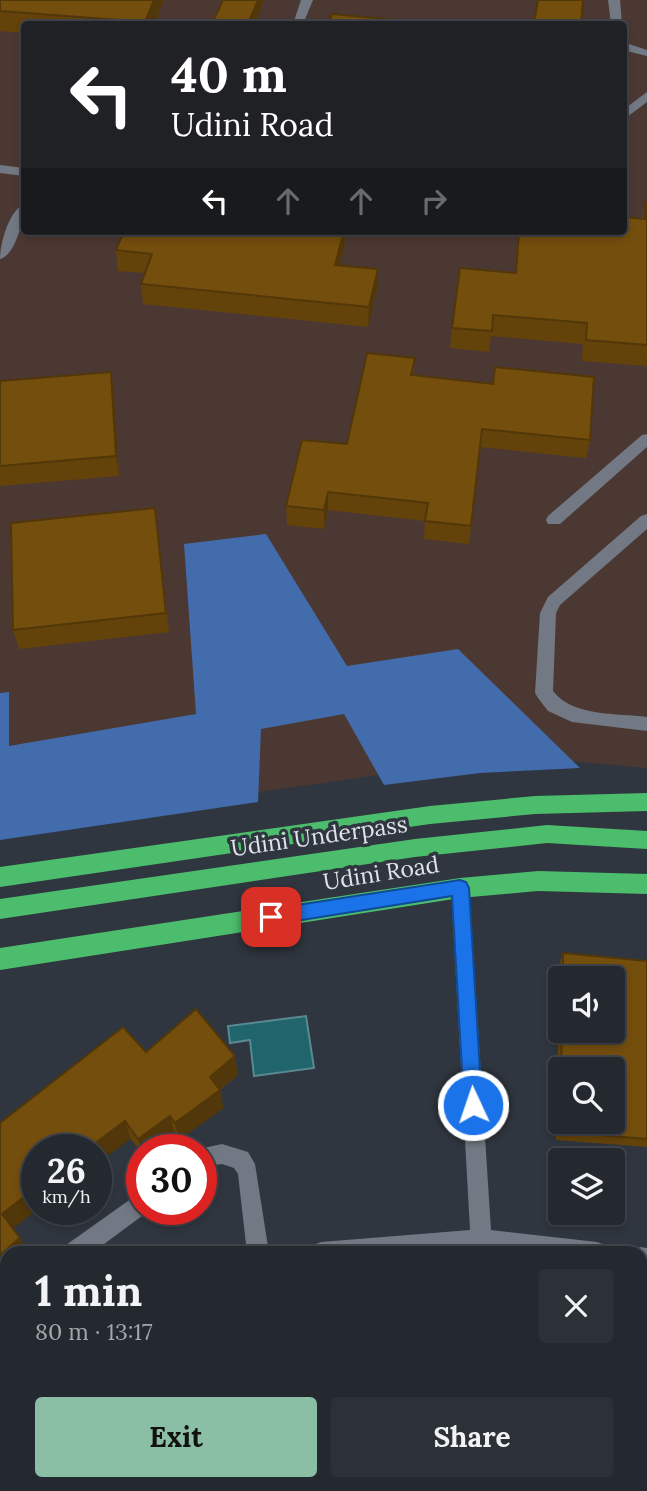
<!DOCTYPE html>
<html lang="en">
<head>
<meta charset="utf-8">
<style>
  :root { --surface:#24282f; --page:#2c3037; --text:#f1f3f6; --muted:#a3a6aa; --line:#41444b; --accent:#8abfa5 }
  body { margin:0; font-family:Lora,serif; background:var(--page); color:var(--text); height:100vh; display:flex; flex-direction:column; font-size:26px; white-space:nowrap }
  * { box-sizing:border-box; margin:0 }
  p { font-size:23px; color:var(--muted) }
  .icon { flex:none; width:38px; height:38px; fill:none; stroke:currentColor; stroke-width:2; stroke-linecap:round; stroke-linejoin:round }
  .map { position:relative; flex:1; overflow:hidden }
  .panel { position:absolute; left:0px; top:1246px; width:648px; height:245px; display:flex; flex-direction:column; background:var(--surface); border-radius:21px 21px 0 0; box-shadow:0 4px 10px #0003,0 0 0 2px var(--line) }
  .panel>* { flex:none }
  .top-card { position:absolute; left:21px; top:21px; width:606px; height:214px; border-radius:7px; box-shadow:0 4px 10px #0003,0 0 0 2px var(--line); background:#202124; color:#fff; overflow:hidden }
  .tools { position:absolute; left:548px; top:966px; display:grid; gap:14px }
  .tools a { display:grid; place-items:center; width:77px; height:77px; border-radius:7px; background:var(--surface); box-shadow:0 4px 10px #0003,0 0 0 2px var(--line); font-size:35px }
  .speed { position:absolute; left:21px; top:1134px; display:flex; gap:14px; font-size:35px; font-weight:700; text-align:center }
  .speed>* { display:grid; place-content:center; width:91px; height:91px; border-radius:50%; background:var(--surface); box-shadow:0 4px 10px #0003,0 0 0 2px var(--line); line-height:1 }
  .speed small { font-size:18px; font-weight:400 }
  .speed .limit { border:10px solid #d22; background:#fff; color:#111 }
  .pin { position:absolute; display:grid; place-items:center; width:60px; height:60px; color:#fff; margin:-30px; border-radius:14px; box-shadow:0 4px 10px #0006 }
  .me { position:absolute; width:77px; margin:-38px; rotate:357deg; stroke-linejoin:round; filter:drop-shadow(0 0 5px #0008) }
  .turn { display:flex; align-items:center; gap:24px; height:147px; padding:0 35px; font-size:32px }
  .turn .icon { width:91px; height:91px; stroke-width:2.5 }
  .turn b { display:block; font-size:49px; line-height:60px }
  .lanes { display:flex; align-items:center; height:66px; padding:0 35px; background:#0003; justify-content:center; gap:35px; direction:ltr }
  .lanes .off { opacity:.35 }
  .round { display:grid; place-items:center; flex:none; width:74px; height:74px; border-radius:7px; background:var(--page) }
  .head { display:flex; align-items:center; justify-content:space-between; height:119px; padding:0 35px }
  h1 { font-size:42px; font-weight:800; line-height:52px }
  .cta { display:flex; gap:14px; margin-top:auto; padding:14px 35px }
  .cta a { flex:1; height:80px; border-radius:7px; background:var(--accent); color:#111; font-size:28px; font-weight:800; line-height:80px; text-align:center }
  .cta a+a { background:var(--page); color:var(--text) }
  .map>svg:first-child { display:block }
  .education { fill:#4c3832; fill-rule:evenodd }
  .forest { fill:#436cad }
  .water { fill:#20646c; stroke:#598a92; stroke-width:2 }
  .lines { fill:none; stroke-linecap:round; stroke-linejoin:round }
  .minor { fill:#727984; fill-rule:evenodd }
  .highway { fill:#4bbd6c; fill-rule:evenodd }
  .wall { fill:#64430b; fill-rule:evenodd }
  .shaded-wall { fill:#513709 }
  .building { fill:#744e0d; stroke:#513709; stroke-width:2 }
  .route { fill:#1a73e8; stroke:#114b97; stroke-width:2 }
  .labels { text-anchor:middle; stroke-width:7; stroke-linejoin:round; paint-order:stroke }
  .street-label { font-size:23px; fill:#dfe3e9; stroke:#30363f }
</style>
</head>
<body>
<div class="map">
<svg width="647" height="1491" viewBox="0 0 647 1491">
  <rect width="100%" height="100%" fill="#30363f"/>
  <path class="education" d="M0,0H647V768L513,756L0,829ZM24,24H623V231H24Z"/>
  <polygon class="forest" points="266,534 347,666 458,649 580,768 480,773 384,785 344,714 261,729 258,802 0,840 0,693 9,692 9,746 196,714 184,544"/>
  <polygon class="water" points="306,1016 314,1068 254,1076 250,1040 230,1043 228,1026"/>
  <g class="lines">
    <g class="minor">
      <polygon points="301,0 313,0 303,24 293,24"/>
      <polygon points="608,0 620,0 622,24 611,24"/>
      <polygon points="623,42 647,50 647,56 623,50"/>
      <polygon points="647,92 647,102 623,120 623,110"/>
      <polygon points="0,165 24,168 24,176 0,173"/>
      <path d="M24,204C25,217 15,256 0,259C0,243 9,211 24,204Z"/>
      <polygon points="647,434 647,447 560,524 548,524 546,520 548,516 642,435"/>
      <path d="M647,514V529L560,605L556,613L553,691C573,717 617,713 647,717V731L572,722L548,711L538,698L535,693L540,613L548,597L641,516Z"/>
      <polygon points="460,880 467,882 469,888 491,1230 597,1242 605,1245 608,1253 481,1251 310,1253 313,1245 321,1242 470,1230 451,888 453,882"/>
      <polygon points="222,1144 248,1152 255,1164 269,1253 247,1253 238,1174 234,1168 222,1164 201,1167 201,1150 194,1150"/>
      <polygon points="142,1191 142,1209 150,1210 92,1253 63,1253 66,1245"/>
      <polygon points="640,1247 647,1248 647,1270 640,1269 640,1253 631,1253"/>
      <polygon points="7,1292 7,1316 0,1319 0,1295"/>
      <polygon points="7,1391 7,1416 0,1419 0,1394"/>
      <polygon points="62,1484 93,1484 90,1491 59,1491"/>
      <polygon points="319,1484 343,1484 342,1491 318,1491"/>
    </g>
    <g class="highway">
      <polygon points="647,793 647,811 535,814 430,824 0,887 0,867 430,806 535,796"/>
      <polygon points="547,825 647,831 647,849 547,843 415,857 0,919 0,899 415,839"/>
      <polygon points="538,871 647,874 647,894 538,891 460,898 0,970 0,948 460,878"/>
    </g>
  </g>
  <g class="wall">
    <polygon points="0,0 164,0 154,24 24,24 24,33 0,31"/>
    <polygon points="645,203 647,204 647,366 582,361 583,344 491,336 489,352 450,348 452,328 515,273 518,231 623,231 642,218"/>
    <polygon points="124,231 348,231 340,265 378,269 377,289 368,327 143,304 141,284 145,273 118,271 116,250"/>
    <polygon points="415,358 413,376 590,440 586,458 480,447 469,544 424,539 425,521 328,510 324,529 287,525 286,506 347,444"/>
    <polygon points="111,372 114,393 119,476 0,486 0,381"/>
    <polygon points="155,508 169,632 19,649 13,630"/>
    <path d="M563,953L647,961V1147L556,1140L560,963ZM560,978H612V1031H560ZM560,1069H612L560,1122Z"/>
    <polygon points="146,1052 238,1075 220,1090 223,1108 179,1140 175,1134 153,1150 142,1150 142,1154 131,1139 37,1150 13,1229 7,1272 0,1278 0,1123"/>
    <polygon points="549,1484 640,1484 647,1491 550,1491"/>
  </g>
  <g class="shaded-wall">
    <polygon points="154,0 164,0 154,24 145,24 145,22"/>
    <polygon points="258,0 264,0 255,24 248,24"/>
    <polygon points="344,231 348,231 335,285 335,265"/>
    <polygon points="378,269 377,289 368,327 369,307"/>
    <polygon points="111,372 114,393 119,476 116,456"/>
    <polygon points="328,492 328,510 324,529 324,510"/>
    <polygon points="235,1056 238,1075 214,1094 220,1090 223,1108 179,1140 175,1123 210,1077"/>
    <polygon points="170,1116 175,1134 153,1150 142,1150 138,1139"/>
    <polygon points="125,1121 131,1139 96,1164 96,1150 86,1150"/>
    <polygon points="97,1173 103,1189 96,1195"/>
    <polygon points="37,1187 37,1209 38,1209 11,1230 2,1214"/>
    <polygon points="63,1209 78,1209 68,1218"/>
    <polygon points="20,1238 29,1253 7,1253 7,1272 0,1278 0,1255"/>
  </g>
  <g class="building">
    <polygon points="0,0 154,0 145,22 0,11"/>
    <polygon points="223,0 258,0 248,24 212,24"/>
    <polygon points="538,0 583,0 581,24 534,24"/>
    <polygon points="332,14 430,23 430,24 329,24"/>
    <polygon points="645,203 647,204 647,345 586,340 587,323 493,315 492,331 452,328 460,268 516,273 519,231 623,231 623,217 645,219"/>
    <polygon points="124,231 344,231 335,265 378,269 369,307 141,284 152,254 116,250"/>
    <polygon points="367,353 415,358 411,375 493,384 495,367 594,377 590,440 482,429 471,526 425,521 428,503 328,492 324,510 286,506 302,440 347,444"/>
    <polygon points="111,372 116,456 0,466 0,381"/>
    <polygon points="155,508 166,613 13,630 11,523"/>
    <polygon points="563,953 647,961 647,1139 560,1132 560,1109 560,1122 612,1122 612,1069 561,1069 562,1031 612,1031 612,978 563,978"/>
    <polygon points="196,1009 235,1056 210,1077 220,1090 175,1123 170,1116 138,1139 125,1121 86,1150 37,1150 37,1187 2,1214 20,1238 0,1255 0,1123 123,1027 146,1052"/>
    <polygon points="647,1416 647,1491 554,1491 553,1484 640,1484 640,1417"/>
    <polygon points="118,1484 299,1484 298,1488 295,1491 108,1491"/>
    <polygon points="386,1484 499,1484 500,1491 387,1491"/>
  </g>
  <polygon class="route" points="460,880 466,882 469,888 482,1105 480,1111 473,1114 466,1111 464,1105 452,896 271,925 265,922 262,917 265,912 271,909"/>
  <g class="labels">
    <g class="street-label">
      <text transform="translate(319 836) rotate(-8)" y="8">Udini Underpass</text>
      <text transform="translate(381 873) rotate(-9)" y="8">Udini Road</text>
    </g>
  </g>
</svg>
<div class="tools">
<a><svg class="icon" aria-label="sound" viewBox="0 0 24 24"><path d="M4 9h4l5-4v14l-5-4H4zM17 9q2 3 0 6"/></svg></a>
<a><svg class="icon" aria-label="search" viewBox="0 0 24 24"><circle cx="10" cy="10" r="6"/><path d="M15 15l6 6"/></svg></a>
<a><svg class="icon" aria-label="layers" viewBox="0 0 24 24"><path d="M12 4l9 5-9 5-9-5zM3 14l9 5 9-5"/></svg></a>
</div>
<div class="speed"><div>26<small>km/h</small></div><div class="limit">30</div></div>
<div class="pin" style="left:271px;top:917px;background:#d93025"><svg class="icon" aria-label="arrive" viewBox="0 0 24 24"><path d="M6 21V4h12l-3 4 3 4H6"/></svg></div>
<svg class="me" style="left:473px;top:1105px" viewBox="-20 -20 40 40"><circle r="17" fill="#1a73e8" stroke="#fff" stroke-width="3"/><path d="M0-11L8 9 0 5-8 9z" fill="#fff"/></svg>
<div class="top-card">
<div class="turn"><svg class="icon" aria-label="left" viewBox="0 0 24 24"><path d="M17 20v-9H6M10 6l-5 5 5 5"/></svg><div><b>40 m</b>Udini Road</div></div>
<div class="lanes"><svg class="icon" aria-label="left" viewBox="0 0 24 24"><path d="M17 20v-9H6M10 6l-5 5 5 5"/></svg><svg class="icon off" aria-label="ahead" viewBox="0 0 24 24"><path d="M12 20V5M6 11l6-6 6 6"/></svg><svg class="icon off" aria-label="ahead" viewBox="0 0 24 24"><path d="M12 20V5M6 11l6-6 6 6"/></svg><svg class="icon off" aria-label="right" viewBox="0 0 24 24"><path d="M7 20v-9h11M14 6l5 5-5 5"/></svg></div>
</div>
<section class="panel">
<div class="head"><div><h1>1 min</h1><p>80 m · 13:17</p></div><a class="round"><svg class="icon" aria-label="close" viewBox="0 0 24 24"><path d="M6 6l12 12M18 6L6 18"/></svg></a></div>
<div class="cta"><a>Exit</a><a>Share</a></div>
</section>
</div>
</body>
</html>
